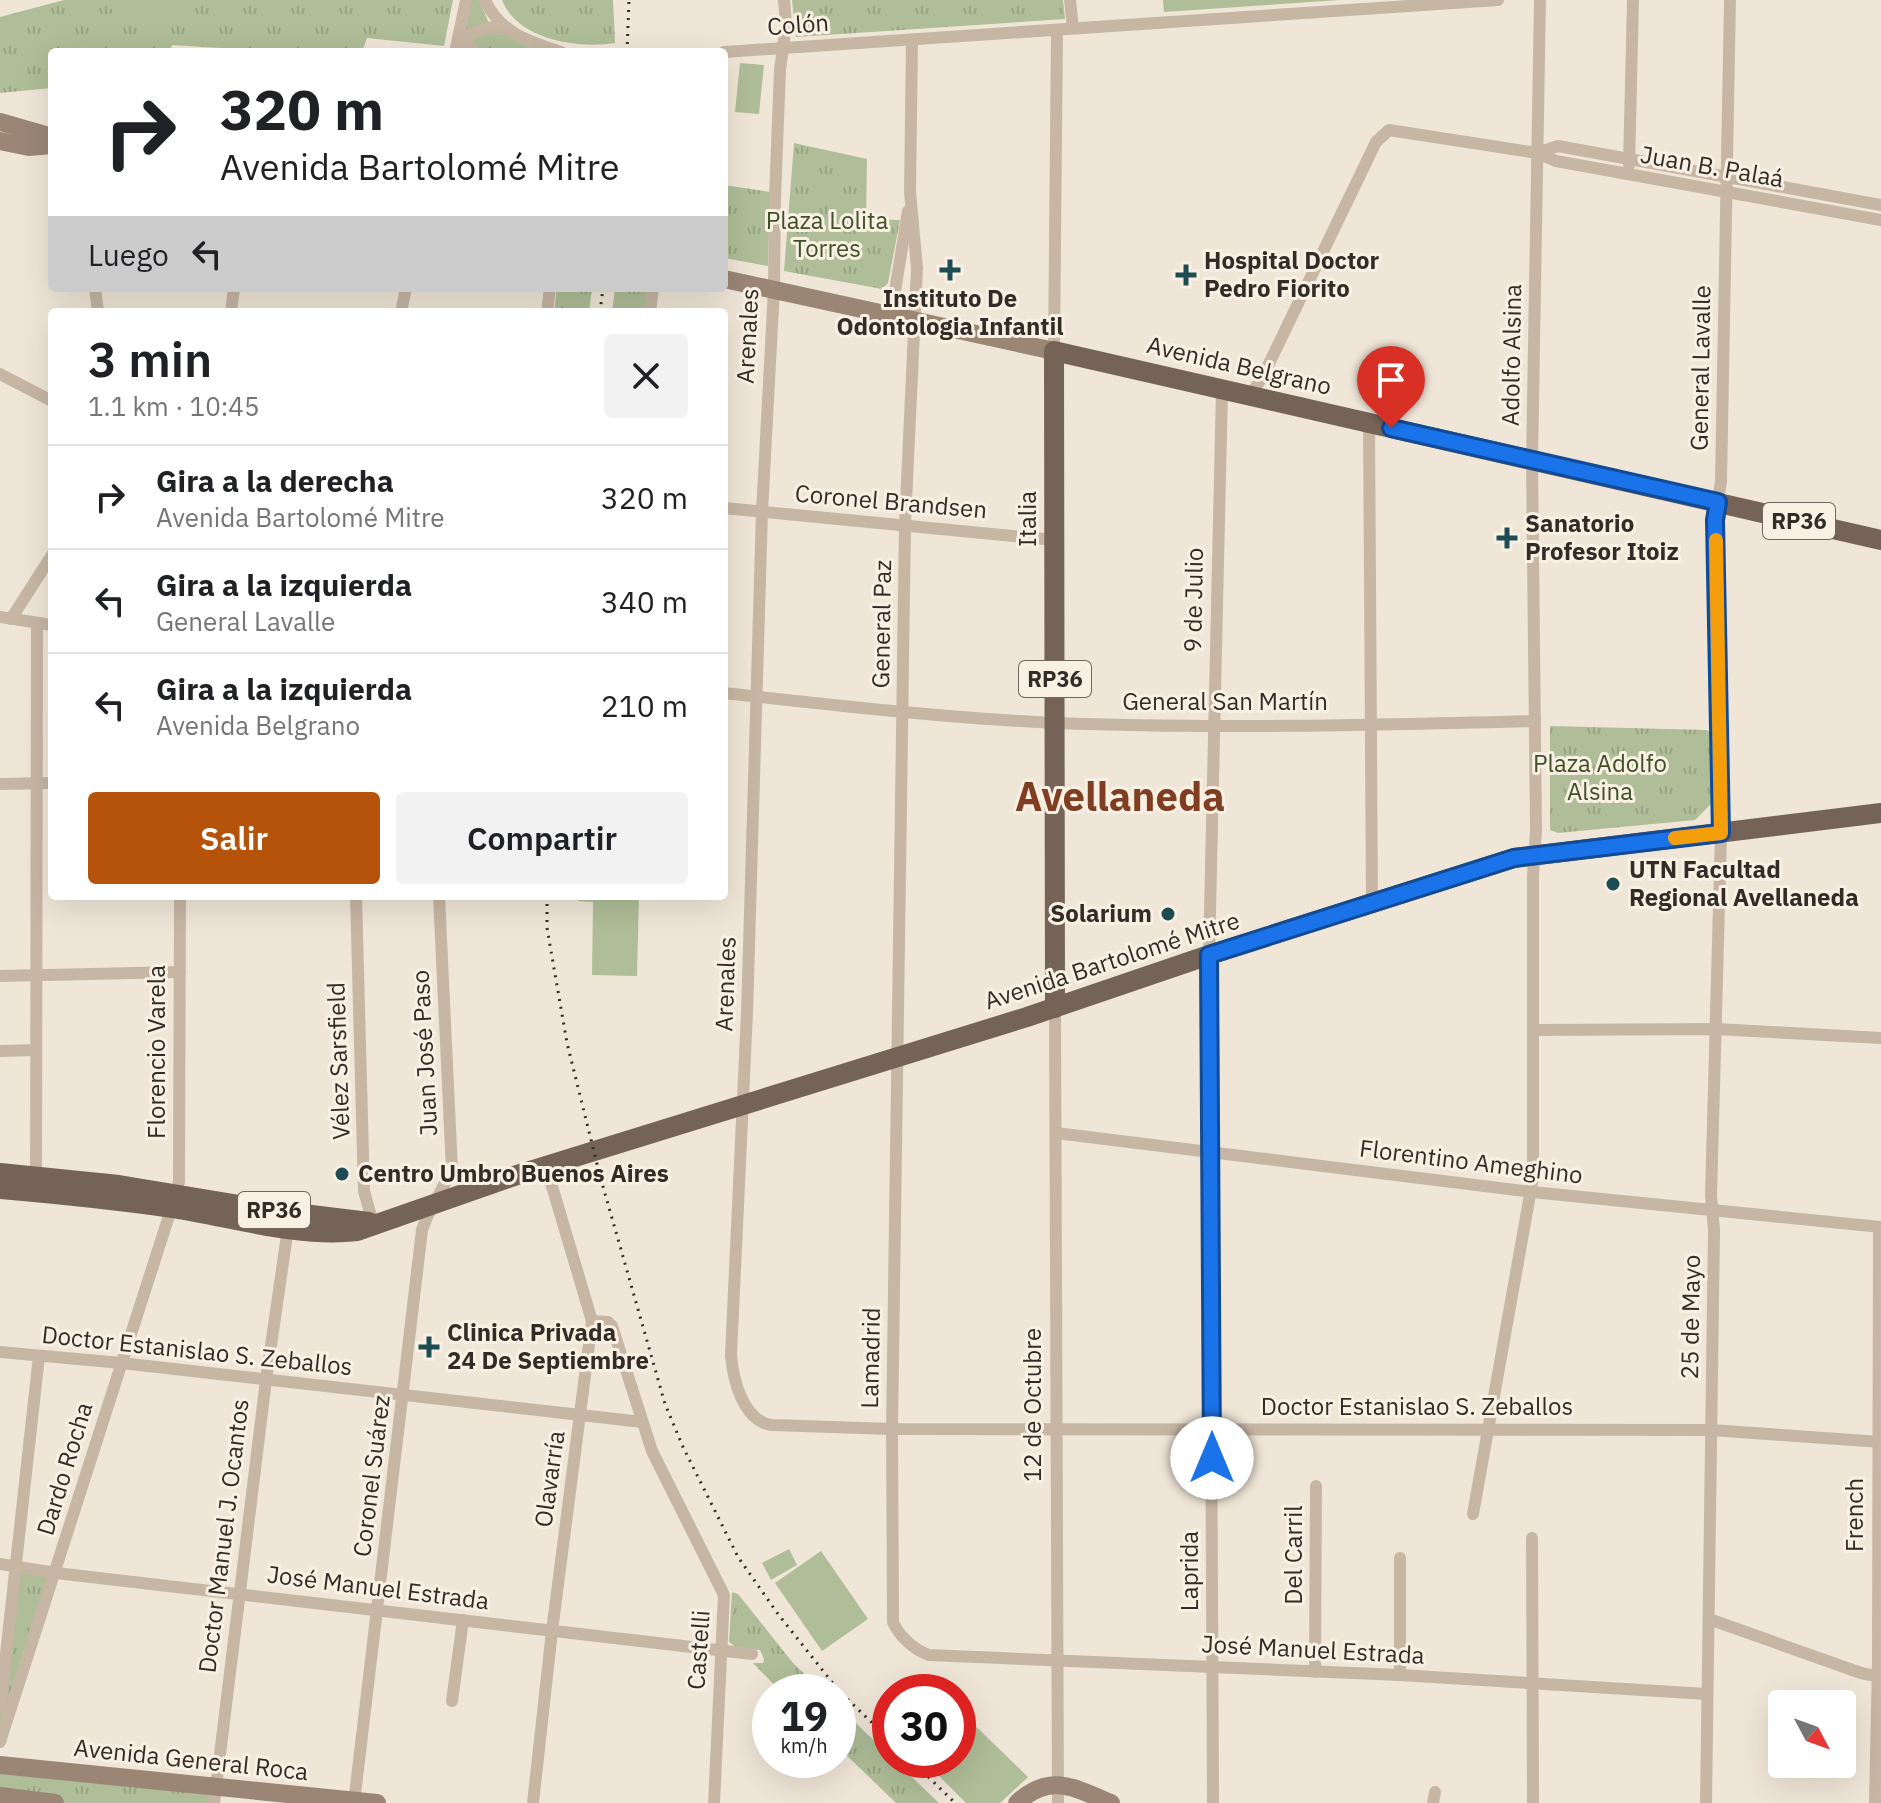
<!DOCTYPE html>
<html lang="es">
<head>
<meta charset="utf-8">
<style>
  :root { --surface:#fff; --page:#f2f2f2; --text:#202124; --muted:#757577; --line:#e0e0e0; --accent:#b45309 }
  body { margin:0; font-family:"IBM Plex Sans",sans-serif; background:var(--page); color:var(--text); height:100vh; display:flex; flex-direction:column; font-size:30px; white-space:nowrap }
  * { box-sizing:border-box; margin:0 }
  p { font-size:26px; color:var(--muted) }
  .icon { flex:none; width:44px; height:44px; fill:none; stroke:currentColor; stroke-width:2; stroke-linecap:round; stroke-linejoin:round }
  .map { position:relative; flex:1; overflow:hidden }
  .panel { position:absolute; left:48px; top:308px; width:680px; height:592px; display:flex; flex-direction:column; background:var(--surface); border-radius:8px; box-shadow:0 8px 32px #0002 }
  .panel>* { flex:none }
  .guide { position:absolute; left:48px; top:48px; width:680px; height:244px; border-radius:8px; box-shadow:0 8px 32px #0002; background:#fff; color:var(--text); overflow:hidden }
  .needle { width:52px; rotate:131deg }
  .fabs { position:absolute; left:1768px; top:1690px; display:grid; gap:16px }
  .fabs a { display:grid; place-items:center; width:88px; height:88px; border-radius:8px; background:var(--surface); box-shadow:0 8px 32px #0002; font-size:40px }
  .speed { position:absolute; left:752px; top:1674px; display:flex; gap:16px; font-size:40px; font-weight:700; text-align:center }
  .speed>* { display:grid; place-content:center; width:104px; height:104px; border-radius:50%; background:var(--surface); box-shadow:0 8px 32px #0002; line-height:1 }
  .speed small { font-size:20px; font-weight:400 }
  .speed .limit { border:12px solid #d22; background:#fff; color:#111 }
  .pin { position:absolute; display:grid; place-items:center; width:68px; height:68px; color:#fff; margin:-82px -34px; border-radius:50% 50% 50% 0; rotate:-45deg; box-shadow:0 0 8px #0007 }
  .pin .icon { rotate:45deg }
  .me { position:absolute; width:88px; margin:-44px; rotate:0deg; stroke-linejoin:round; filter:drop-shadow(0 0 6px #0008) }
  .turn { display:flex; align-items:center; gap:28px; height:168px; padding:0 40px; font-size:36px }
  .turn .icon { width:104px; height:104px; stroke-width:2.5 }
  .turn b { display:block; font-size:56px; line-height:68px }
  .then { display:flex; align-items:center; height:76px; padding:0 40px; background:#0003; gap:16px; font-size:30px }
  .round { display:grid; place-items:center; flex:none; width:84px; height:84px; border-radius:8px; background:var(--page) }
  .overview { display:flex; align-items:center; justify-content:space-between; height:136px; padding:0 40px }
  h1 { font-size:48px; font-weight:600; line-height:60px }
  .cta { display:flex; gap:16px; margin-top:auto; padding:16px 40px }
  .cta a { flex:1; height:92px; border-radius:8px; background:var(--accent); color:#fff; font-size:32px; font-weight:600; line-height:92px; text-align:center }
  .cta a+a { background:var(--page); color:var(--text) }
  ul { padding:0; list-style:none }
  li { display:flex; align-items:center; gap:24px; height:104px; padding:0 40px; border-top:2px solid var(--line) }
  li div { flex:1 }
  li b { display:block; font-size:30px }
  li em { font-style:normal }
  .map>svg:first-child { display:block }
  .grass { fill:url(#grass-tufts) }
  .garden { fill:#afbe98 }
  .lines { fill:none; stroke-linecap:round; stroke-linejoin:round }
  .minor { stroke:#c7b6a4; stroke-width:12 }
  .secondary { stroke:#9b8676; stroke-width:18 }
  .primary { stroke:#756357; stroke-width:20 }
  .rail { stroke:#332b26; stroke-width:3; stroke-dasharray:2 6; stroke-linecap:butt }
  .route-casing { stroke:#114b97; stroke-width:20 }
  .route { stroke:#1a73e8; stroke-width:14 }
  .slow { stroke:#f59e0b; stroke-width:14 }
  .poi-dot { fill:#1d4c53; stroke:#f8f0e3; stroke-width:3 }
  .labels { text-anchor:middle; stroke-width:6; stroke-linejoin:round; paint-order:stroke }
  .shield { fill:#f8f0e3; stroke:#6e665f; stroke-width:2 }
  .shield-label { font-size:22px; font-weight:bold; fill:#332b26 }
  .street-label { font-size:24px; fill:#332b26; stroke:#f8f0e3 }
  .park-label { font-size:24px; fill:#40502a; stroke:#f8f0e3 }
  .poi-label { font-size:24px; font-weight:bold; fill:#332b26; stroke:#f8f0e3; text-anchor:start }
  .town-label { font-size:40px; font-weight:bold; fill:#7f3d21; stroke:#f8f0e3 }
</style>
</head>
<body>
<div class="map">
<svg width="1881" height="1803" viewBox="0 0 1881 1803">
  <defs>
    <pattern id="grass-tufts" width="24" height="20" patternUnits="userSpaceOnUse" patternTransform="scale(2)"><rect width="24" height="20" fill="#afbe98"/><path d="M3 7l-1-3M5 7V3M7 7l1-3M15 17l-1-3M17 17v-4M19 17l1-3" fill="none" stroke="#97a383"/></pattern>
  </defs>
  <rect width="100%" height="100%" fill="#f0e6d8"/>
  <g class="grass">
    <polygon points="64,0 453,0 444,46 367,38 362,52 237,52 236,49 172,45 170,52 52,52 52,88 0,93 0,17"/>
    <polygon points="470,0 479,0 488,21 532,49 506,52 460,52"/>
    <path d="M502,0H613L615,43C578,49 517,40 502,0Z"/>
    <polygon points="792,0 1063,0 1065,19 796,37"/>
    <polygon points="794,143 867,159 866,219 900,220 888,283 882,289 784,271"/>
    <polygon points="724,185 770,192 768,266 724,258"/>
    <polygon points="557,288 592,288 589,312 554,312"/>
    <polygon points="615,288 650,288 647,312 612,312"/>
    <polygon points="1550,726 1707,730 1711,734 1712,803 1695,820 1558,833 1550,830"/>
    <polygon points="14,1566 56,1573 0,1742 0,1708"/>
    <polygon points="732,1592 738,1594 793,1663 823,1692 781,1692 753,1663 763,1663 764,1659 760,1650 737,1648 729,1642"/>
    <polygon points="838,1706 890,1756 890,1760 894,1760 939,1803 896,1803 838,1747"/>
    <polygon points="0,1766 216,1787 214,1803 55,1803 0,1796"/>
  </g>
  <g class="garden">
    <polygon points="116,0 165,0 169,17 115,27 110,1"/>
    <polygon points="1163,0 1340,0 1164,12"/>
    <polygon points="740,63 764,65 759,114 735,112"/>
    <polygon points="578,896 639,896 637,976 592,975 593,902 578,901"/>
    <polygon points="789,1549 797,1565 771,1580 762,1563"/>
    <polygon points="821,1551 868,1619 822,1651 775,1583"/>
    <polygon points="958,1709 1028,1777 1000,1803 966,1803 923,1760 958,1760"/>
  </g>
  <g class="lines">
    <g class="minor">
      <path d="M485,0C499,32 529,42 561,52"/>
      <path d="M784,0L786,24L780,70L775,198L774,289L762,512L747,1013L731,1355C733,1380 743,1420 771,1425L892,1429L1711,1430L1881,1442"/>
      <polyline points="1070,0 1073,28"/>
      <polyline points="463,33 474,52"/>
      <path d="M912,40L910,192L917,268L905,524L892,1429L893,1622C899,1636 914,1650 929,1655L1400,1675L1707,1694"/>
      <path d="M457,45C473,32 485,23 506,30"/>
      <polyline points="456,48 466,0"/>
      <polyline points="724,52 1498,0"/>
      <polyline points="1537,153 1558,146 1881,205"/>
      <polyline points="1629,165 1633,0"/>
      <polyline points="95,288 98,312"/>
      <polyline points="231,312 234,288"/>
      <polyline points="401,312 406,288"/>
      <polyline points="547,312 550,288"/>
      <polyline points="650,312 653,288"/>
      <polyline points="891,316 908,211"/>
      <polyline points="1054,351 1057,30"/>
      <polyline points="0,374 52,401"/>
      <polyline points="1250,396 1263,376 1376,142 1389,130 1537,153 1556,161 1881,220"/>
      <polyline points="1369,423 1372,903"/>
      <polyline points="724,508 1054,540"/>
      <polyline points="0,617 52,625"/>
      <polyline points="11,619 52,555"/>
      <path d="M724,693C834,705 945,718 1056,723C1216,729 1376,725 1535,721"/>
      <polyline points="0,784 52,783"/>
      <polyline points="356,896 364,1191 373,1223"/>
      <polyline points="0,976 180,972"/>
      <polyline points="1055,1008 1058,1803"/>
      <polyline points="1534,1030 1716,1029 1881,1038"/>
      <polyline points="0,1051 36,1050"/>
      <polyline points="1056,1133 1532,1192 1881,1227"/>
      <polyline points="36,1180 37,623"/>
      <polyline points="592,1321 608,1322 612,1326 652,1451 724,1595 714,1803"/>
      <polyline points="0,1352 121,1363 642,1422"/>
      <polyline points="1473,1514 1533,1178 1533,876 1536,830 1532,460 1540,0"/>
      <polyline points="1532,1538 1533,1803"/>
      <polyline points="0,1564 56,1573 752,1654"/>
      <polyline points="1709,1619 1861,1673 1881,1677"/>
      <polyline points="1315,1672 1316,1486"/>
      <polyline points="1400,1675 1400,1558"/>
      <polyline points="452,1701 463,1620"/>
      <polyline points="0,1708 39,1356"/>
      <polyline points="0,1742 176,1194 179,1181 180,896"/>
      <polyline points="214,1803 266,1380 288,1228"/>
      <polyline points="354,1803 422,1230 427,1217 452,1170 439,896"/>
      <polyline points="533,1803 552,1631 592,1321 546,1166"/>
      <polyline points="1213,1803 1209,955 1222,389"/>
      <polyline points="1433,1803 1435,1792"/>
      <polyline points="1706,1803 1714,1230 1711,1196 1721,833 1715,520 1721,481 1730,0"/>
      <polyline points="1875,1803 1878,1660 1879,1227"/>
    </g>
    <g class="secondary">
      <polyline points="0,122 52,137"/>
      <polyline points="0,141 29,147 52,145"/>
      <polyline points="724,279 1054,351"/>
      <polyline points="0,1765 377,1803"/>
      <polyline points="0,1796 55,1803"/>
      <path d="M1017,1803C1050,1772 1075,1788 1111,1803"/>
    </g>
    <g class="primary">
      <polyline points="1055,1008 1054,351 1881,540"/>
      <polyline points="0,1173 119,1185 262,1209 369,1222"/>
      <path d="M0,1189C58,1194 115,1200 173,1208C232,1217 297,1238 357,1231L520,1174L1027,1017L1209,955L1514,858L1881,813"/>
    </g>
    <g class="rail">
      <polyline points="627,52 629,0"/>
      <polyline points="600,312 603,288"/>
      <polyline points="547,896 547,928 567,1043 600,1176 665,1404 683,1447 738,1557 778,1614 839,1691 890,1740"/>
      <polyline points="911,1760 955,1803"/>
    </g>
  </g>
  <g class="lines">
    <g class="route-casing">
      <polyline id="route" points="1212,1458 1209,955 1514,858 1721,833 1715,520 1718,502 1391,428"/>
    </g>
    <use href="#route" class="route"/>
    <polyline class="slow" points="1675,838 1721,833 1716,540"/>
  </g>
  <g class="poi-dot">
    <path d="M946 258h8v8h8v8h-8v8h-8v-8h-8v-8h8z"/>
    <path d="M1182 263h8v8h8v8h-8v8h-8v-8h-8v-8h8z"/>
    <path d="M1503 526h8v8h8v8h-8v8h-8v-8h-8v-8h8z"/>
    <circle cx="1613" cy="884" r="8"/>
    <circle cx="1168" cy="914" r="8"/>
    <circle cx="342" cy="1174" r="8"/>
    <path d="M425 1335h8v8h8v8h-8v8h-8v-8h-8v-8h8z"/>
  </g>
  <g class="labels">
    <g class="shield">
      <rect x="1763" y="503" width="72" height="36" rx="6"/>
      <rect x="1019" y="661" width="72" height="36" rx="6"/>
      <rect x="238" y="1192" width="72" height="36" rx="6"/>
    </g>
    <g class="shield-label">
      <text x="1799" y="529">RP36</text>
      <text x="1055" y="687">RP36</text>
      <text x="274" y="1218">RP36</text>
    </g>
    <g class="street-label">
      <text transform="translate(798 25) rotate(-4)" y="8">Colón</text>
      <text transform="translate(1712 167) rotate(10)" y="8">Juan B. Palaá</text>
      <text transform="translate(748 336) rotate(-87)" y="8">Arenales</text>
      <text transform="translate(1512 355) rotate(-89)" y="8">Adolfo Alsina</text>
      <text transform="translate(1239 366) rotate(13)" y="8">Avenida Belgrano</text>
      <text transform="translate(1701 368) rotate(-89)" y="8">General Lavalle</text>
      <text transform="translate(891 502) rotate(5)" y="8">Coronel Brandsen</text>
      <text transform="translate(1028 519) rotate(-90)" y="8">Italia</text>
      <text transform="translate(1194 600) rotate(-89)" y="8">9 de Julio</text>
      <text transform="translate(882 624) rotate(-89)" y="8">General Paz</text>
      <text x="1225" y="710">General San Martín</text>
      <text transform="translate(1112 961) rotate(-18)" y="8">Avenida Bartolomé Mitre</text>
      <text transform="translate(726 984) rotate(-88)" y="8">Arenales</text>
      <text transform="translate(157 1052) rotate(-90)" y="8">Florencio Varela</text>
      <text transform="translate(425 1053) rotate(-93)" y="8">Juan José Paso</text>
      <text transform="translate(339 1061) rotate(-92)" y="8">Vélez Sarsfield</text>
      <text transform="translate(1471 1162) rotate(7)" y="8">Florentino Ameghino</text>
      <text transform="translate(1691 1317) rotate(-89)" y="8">25 de Mayo</text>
      <text transform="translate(197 1351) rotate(6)" y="8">Doctor Estanislao S. Zeballos</text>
      <text transform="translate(871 1358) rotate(-89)" y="8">Lamadrid</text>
      <text transform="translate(1033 1405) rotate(-90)" y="8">12 de Octubre</text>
      <text x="1417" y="1415">Doctor Estanislao S. Zeballos</text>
      <text transform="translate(65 1469) rotate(-73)" y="8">Dardo Rocha</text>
      <text transform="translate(372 1476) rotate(-83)" y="8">Coronel Suárez</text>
      <text transform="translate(550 1479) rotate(-82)" y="8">Olavarría</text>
      <text transform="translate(1855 1515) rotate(-90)" y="8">French</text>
      <text transform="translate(224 1536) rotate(-83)" y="8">Doctor Manuel J. Ocantos</text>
      <text transform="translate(1294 1555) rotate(-90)" y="8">Del Carril</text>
      <text transform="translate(1190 1571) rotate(-90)" y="8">Laprida</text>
      <text transform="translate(378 1588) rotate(7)" y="8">José Manuel Estrada</text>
      <text transform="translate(699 1650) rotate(-86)" y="8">Castelli</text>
      <text transform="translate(1313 1650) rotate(3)" y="8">José Manuel Estrada</text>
      <text transform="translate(191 1760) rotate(6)" y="8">Avenida General Roca</text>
    </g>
    <g class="park-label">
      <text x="827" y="229">Plaza Lolita<tspan x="827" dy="28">Torres</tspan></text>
      <text x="1600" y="772">Plaza Adolfo<tspan x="1600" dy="28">Alsina</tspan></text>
    </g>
    <g class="poi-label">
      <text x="1204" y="269">Hospital Doctor<tspan x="1204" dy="28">Pedro Fiorito</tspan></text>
      <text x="950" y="307" text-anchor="middle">Instituto De<tspan x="950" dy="28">Odontologia Infantil</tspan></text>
      <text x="1525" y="532">Sanatorio<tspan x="1525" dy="28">Profesor Itoiz</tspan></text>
      <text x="1629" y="878">UTN Facultad<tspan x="1629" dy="28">Regional Avellaneda</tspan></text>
      <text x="1152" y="922" text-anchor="end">Solarium</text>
      <text x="358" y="1182">Centro Umbro Buenos Aires</text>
      <text x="447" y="1341">Clinica Privada<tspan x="447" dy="28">24 De Septiembre</tspan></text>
    </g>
    <g class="town-label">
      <text x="1120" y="811">Avellaneda</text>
    </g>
  </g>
</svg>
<div class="fabs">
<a><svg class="needle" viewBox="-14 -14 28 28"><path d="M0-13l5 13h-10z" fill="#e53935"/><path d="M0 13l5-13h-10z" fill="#757577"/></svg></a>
</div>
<div class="speed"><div>19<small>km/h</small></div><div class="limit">30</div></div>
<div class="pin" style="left:1391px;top:428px;background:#d93025"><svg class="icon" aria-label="arrive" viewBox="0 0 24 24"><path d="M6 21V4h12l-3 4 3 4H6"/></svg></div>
<svg class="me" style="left:1212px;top:1458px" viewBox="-20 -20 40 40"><circle r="19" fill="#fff"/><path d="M0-13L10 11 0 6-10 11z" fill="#1a73e8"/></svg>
<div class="guide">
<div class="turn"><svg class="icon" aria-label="right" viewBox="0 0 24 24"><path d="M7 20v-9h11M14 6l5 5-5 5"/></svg><div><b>320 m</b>Avenida Bartolomé Mitre</div></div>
<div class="then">Luego<svg class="icon" aria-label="left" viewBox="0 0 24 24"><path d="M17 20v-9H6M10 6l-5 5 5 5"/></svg></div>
</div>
<section class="panel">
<div class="overview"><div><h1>3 min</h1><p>1.1 km · 10:45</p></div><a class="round"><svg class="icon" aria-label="close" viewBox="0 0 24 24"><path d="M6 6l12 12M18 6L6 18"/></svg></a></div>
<ul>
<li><svg class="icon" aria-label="right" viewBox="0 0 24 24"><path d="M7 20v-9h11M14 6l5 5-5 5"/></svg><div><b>Gira a la derecha</b><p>Avenida Bartolomé Mitre</p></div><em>320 m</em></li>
<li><svg class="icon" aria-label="left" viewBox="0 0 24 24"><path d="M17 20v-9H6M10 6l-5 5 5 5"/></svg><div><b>Gira a la izquierda</b><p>General Lavalle</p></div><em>340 m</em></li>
<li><svg class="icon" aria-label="left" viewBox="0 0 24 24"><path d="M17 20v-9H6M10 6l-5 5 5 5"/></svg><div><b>Gira a la izquierda</b><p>Avenida Belgrano</p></div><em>210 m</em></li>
</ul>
<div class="cta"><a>Salir</a><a>Compartir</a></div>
</section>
</div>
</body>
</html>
